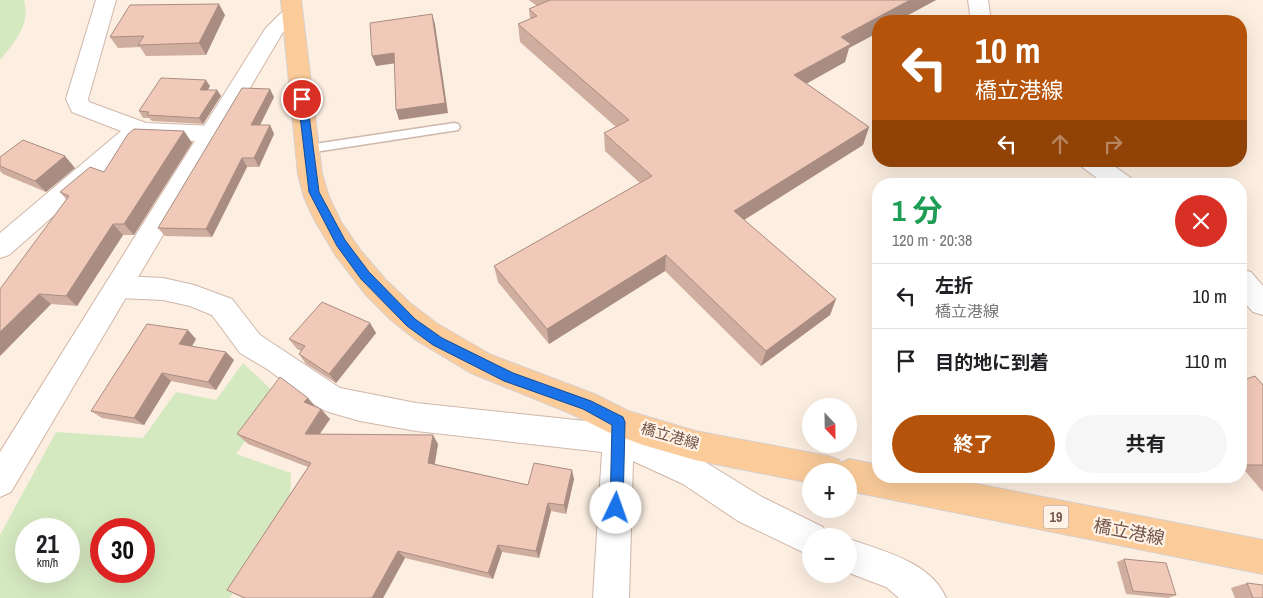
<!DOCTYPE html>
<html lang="ja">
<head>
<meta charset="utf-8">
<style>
  :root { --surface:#fff; --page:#f6f6f6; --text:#202124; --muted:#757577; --line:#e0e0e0; --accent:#b45309 }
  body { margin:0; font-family:"Archivo Narrow","Noto Sans JP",sans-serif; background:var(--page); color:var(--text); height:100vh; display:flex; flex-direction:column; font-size:19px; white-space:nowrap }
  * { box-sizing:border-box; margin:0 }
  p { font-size:16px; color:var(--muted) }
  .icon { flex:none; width:28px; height:28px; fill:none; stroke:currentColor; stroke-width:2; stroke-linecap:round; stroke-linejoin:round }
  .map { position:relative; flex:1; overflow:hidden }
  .drawer { position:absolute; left:872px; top:178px; width:375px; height:305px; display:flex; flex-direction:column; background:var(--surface); border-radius:20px; box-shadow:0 5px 20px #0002 }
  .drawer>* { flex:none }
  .hud { position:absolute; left:872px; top:15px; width:375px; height:152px; border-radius:20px; box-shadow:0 5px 20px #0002; background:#b45309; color:#fff; overflow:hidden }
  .needle { width:32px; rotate:158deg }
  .controls { position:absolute; left:802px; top:398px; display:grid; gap:10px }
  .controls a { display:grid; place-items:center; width:55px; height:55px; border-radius:50%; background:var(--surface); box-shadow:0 5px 20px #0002; font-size:25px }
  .speed { position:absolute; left:15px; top:518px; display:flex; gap:10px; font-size:25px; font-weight:700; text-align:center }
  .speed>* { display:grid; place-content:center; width:65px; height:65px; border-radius:50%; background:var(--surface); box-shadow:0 5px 20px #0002; line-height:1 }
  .speed small { font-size:12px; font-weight:400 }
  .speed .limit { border:8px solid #d22; background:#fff; color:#111 }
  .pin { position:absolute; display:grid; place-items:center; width:42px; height:42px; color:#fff; margin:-21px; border:2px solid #fff; border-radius:50%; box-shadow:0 1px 5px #0007 }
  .me { position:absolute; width:55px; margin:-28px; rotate:3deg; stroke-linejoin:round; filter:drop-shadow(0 0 4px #0008) }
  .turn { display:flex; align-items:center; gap:18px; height:105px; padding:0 20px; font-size:22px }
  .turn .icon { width:65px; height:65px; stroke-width:2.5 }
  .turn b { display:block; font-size:35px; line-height:42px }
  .lanes { display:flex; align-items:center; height:48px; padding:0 20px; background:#0003; justify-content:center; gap:25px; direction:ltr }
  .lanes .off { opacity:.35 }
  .round { display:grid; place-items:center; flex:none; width:52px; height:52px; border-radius:26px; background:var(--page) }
  .headline { display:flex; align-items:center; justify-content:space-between; height:85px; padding:0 20px }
  h1 { font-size:30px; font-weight:700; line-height:38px; color:#1e9e55 }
  .button { display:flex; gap:10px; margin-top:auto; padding:10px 20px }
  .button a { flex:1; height:58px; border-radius:30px; background:var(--accent); color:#fff; font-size:20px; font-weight:700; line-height:58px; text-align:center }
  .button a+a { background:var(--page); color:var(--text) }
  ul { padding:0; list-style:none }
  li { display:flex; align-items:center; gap:15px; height:65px; padding:0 20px; border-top:1px solid var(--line) }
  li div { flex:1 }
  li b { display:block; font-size:19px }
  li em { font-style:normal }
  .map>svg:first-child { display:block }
  .green { fill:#d5e9c0; fill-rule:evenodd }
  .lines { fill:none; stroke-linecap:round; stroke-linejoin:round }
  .lane-casing { stroke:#cfb7ab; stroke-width:3 }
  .street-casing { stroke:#cfb7ab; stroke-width:2 }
  .secondary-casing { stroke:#d2b6a8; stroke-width:2 }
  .primary-casing { stroke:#d8cfcc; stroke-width:2 }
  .lane { fill:#fff; fill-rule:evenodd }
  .street { fill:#fff; fill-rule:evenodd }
  .secondary { fill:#fff; fill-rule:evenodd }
  .primary { fill:#fbcb99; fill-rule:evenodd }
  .wall { fill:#cfad9f }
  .shaded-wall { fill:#a98d82 }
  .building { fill:#f1c9b9; stroke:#a98d82 }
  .route { fill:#1a73e8; stroke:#114b97 }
  .labels { text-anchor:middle; stroke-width:4.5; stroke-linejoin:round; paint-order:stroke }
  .shield { fill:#fff3e7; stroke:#9d8378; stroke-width:1 }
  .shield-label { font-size:14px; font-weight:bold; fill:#735348 }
  .street-label { font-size:15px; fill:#735348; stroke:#fff3e7 }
  .near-street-label { font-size:18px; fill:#735348; stroke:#fff3e7 }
</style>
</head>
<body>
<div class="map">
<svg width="1263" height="598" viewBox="0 0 1263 598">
  <rect width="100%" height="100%" fill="#fceee1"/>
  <g class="green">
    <path d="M0,0H24C31,24 15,42 0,60Z"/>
    <path d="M243,363L277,395L236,454L291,473L290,501L230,598H0V535L56,432L143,438L176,392L216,400ZM26,529H69V571H26ZM101,529H144V571H101Z"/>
  </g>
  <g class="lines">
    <g class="lane-casing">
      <polygon id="lane" points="454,123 458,124 460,127 458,130 308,153 302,149 308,145"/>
    </g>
    <g class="street-casing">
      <g id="street">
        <polygon points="96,0 116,0 88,99 89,102 146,123 212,126 220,128 224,134 220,140 212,142 142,138 9,255 0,258 0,233 121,131 72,112 66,99"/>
        <polygon points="120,276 163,278 194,285 232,299 260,335 340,388 416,403 604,423 608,413 619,409 630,413 634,423 634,431 705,462 762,497 823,527 827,536 811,536 811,556 738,521 683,484 633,461 629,598 593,598 602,452 416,431 360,421 332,413 321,409 267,369 240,353 212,315 190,306 163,300 120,298 110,295 106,287 110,279"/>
        <path d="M849,539C883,551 931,562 946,598H899L886,587L849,573Z"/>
      </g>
    </g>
    <g class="secondary-casing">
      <g id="secondary">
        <polygon points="968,0 988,0 991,21 971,21"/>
        <polygon points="292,7 299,9 302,13 283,32 11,492 0,497 0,452 265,29 285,9"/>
        <polygon points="1078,161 1107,161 1131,178 1134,184 1105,184 1082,167"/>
        <polygon points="1241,269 1251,272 1263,286 1263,315 1253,312 1241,299"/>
      </g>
    </g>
    <g class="primary-casing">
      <polygon id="primary" points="281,0 301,0 322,174 329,197 341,222 361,251 385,279 410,303 436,323 491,355 594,394 628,411 695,431 828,456 839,460 841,463 849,459 879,465 879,476 936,476 1263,540 1263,574 849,491 849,471 811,471 811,483 695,460 643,445 608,432 572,414 471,373 416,340 390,319 366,295 336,256 314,219 304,197 298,174"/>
    </g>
    <use href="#lane" class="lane"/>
    <use href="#street" class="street"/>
    <use href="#secondary" class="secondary"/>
    <use href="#primary" class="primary"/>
  </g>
  <g class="wall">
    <polygon points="529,0 936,0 897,21 879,21 879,32 849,48 845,62 806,83 869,127 863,145 744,220 836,299 830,315 761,366 665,271 549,344 498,282 494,266 640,183 605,151 604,133 616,127 520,42 518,24 530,19 529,9 537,6"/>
    <polygon points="225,15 206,55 146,56 140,47 118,48 110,37"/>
    <polygon points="210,86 208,90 217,90 221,96 203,124 152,121 149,118 143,118 139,111"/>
    <polygon points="274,97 260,125 270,125 274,134 259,167 247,167 212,237 165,236 158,228"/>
    <polygon points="184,131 192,143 134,235 123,235 77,306 51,304 0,356 66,199 60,192 104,172"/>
    <polygon points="0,157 75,168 46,192 3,174 0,171"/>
    <polygon points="370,323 376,333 336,383 306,364 299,354 301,351 297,349 289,339"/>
    <polygon points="196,339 192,346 234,360 216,390 171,381 144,425 102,418 91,411"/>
    <polygon points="1241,381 1263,385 1263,492 1246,472 1241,472"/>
    <polygon points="308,398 315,407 330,419 320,434 438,444 435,464 528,485 574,479 566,514 551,511 539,558 502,552 493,579 405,558 383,598 243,598 227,590 308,467 248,444 237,434"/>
    <polygon points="1124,559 1176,595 1168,598 1126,594 1117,562"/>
    <polygon points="1247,583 1263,598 1235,598 1231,588"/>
  </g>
  <g class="shaded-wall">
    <polygon points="910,0 936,0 897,21 879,21 879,32 849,48 845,62 790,93 794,75 841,37"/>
    <polygon points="219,4 225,15 206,55 199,43"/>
    <polygon points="432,14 435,24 448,113 399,120 396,110"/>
    <polygon points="394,53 397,63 376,66 372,56"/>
    <polygon points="206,80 210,86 204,96 200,90"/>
    <polygon points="270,89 274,97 256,133 251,125"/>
    <polygon points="217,90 221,96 203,124 199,118"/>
    <polygon points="270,125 274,134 259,167 254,158"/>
    <polygon points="869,127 863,145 731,228 734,211"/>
    <polygon points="184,131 192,143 134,235 124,224"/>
    <polygon points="65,156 75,168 46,192 35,181"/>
    <polygon points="242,158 247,167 212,237 206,229"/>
    <polygon points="113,224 123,235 77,306 66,296"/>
    <polygon points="666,255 665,271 549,344 547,329"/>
    <polygon points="39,294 51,304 0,356 0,332"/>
    <polygon points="836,299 830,315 761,366 766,351"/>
    <polygon points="370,323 376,333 336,383 329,374"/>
    <polygon points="188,330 196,339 188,353 179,344"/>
    <polygon points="226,352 234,360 216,390 208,382"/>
    <polygon points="162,373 171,381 144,425 134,418"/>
    <polygon points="308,398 316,408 304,402"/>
    <polygon points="321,409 330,419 313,443 305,434"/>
    <polygon points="433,435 438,444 433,472 428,463"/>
    <polygon points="572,470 574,479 566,514 564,505"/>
    <polygon points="548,503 551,511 539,558 536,551"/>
    <polygon points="498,545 502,552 493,579 488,573"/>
    <polygon points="398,551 405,558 383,598 372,598"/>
  </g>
  <g class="building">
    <polygon points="549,0 910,0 841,37 851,44 794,75 869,127 734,211 836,299 766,351 666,255 547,329 494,266 652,176 604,133 629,120 518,24 537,16 529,9 550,0"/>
    <polygon points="219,4 199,43 138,45 144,36 110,37 130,5"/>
    <polygon points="432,14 445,103 396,110 394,53 372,56 370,23"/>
    <polygon points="161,78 206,80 200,90 217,90 199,118 147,115 149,112 139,111"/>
    <polygon points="242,88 270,89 251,125 270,125 254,158 242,158 206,229 158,228"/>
    <polygon points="134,129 184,131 124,224 113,224 66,296 39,294 0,332 0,289 69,196 60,192 90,167 104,172 128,134"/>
    <polygon points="23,140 65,156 35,181 0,166 0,157"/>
    <polygon points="322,302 370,323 329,374 299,354 305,346 289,339"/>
    <polygon points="147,324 188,330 179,344 226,352 208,382 162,373 134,418 91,411"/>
    <polygon points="1255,376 1263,385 1263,466 1262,465 1241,465 1241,381"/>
    <polygon points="280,377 308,398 304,402 321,409 305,434 433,435 428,463 528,485 534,463 572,470 564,505 548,503 536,551 498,545 488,573 398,551 372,598 245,598 227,590 311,463 237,434"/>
    <polygon points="1124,559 1166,563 1176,595 1133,591"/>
    <polygon points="1247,583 1263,585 1263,598 1253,598"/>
  </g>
  <polygon class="route" points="302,96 307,99 319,192 345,240 369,272 415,319 442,338 513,373 591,401 623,417 625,422 623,508 621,513 616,515 612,513 610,508 612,425 583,409 504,381 433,345 407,326 361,279 337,246 309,192 298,99"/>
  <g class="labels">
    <rect class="shield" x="1043.5" y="505.5" width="25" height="23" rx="4"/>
    <g class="shield-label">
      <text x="1056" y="522">19</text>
    </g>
    <g class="street-label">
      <text transform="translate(670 436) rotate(16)" y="5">橋立港線</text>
    </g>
    <g class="near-street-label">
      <text transform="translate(1129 532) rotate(11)" y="6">橋立港線</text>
    </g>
  </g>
</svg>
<div class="controls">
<a><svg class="needle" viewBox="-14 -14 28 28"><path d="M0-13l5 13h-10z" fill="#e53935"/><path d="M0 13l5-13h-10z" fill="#757577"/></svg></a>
<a>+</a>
<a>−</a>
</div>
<div class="speed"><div>21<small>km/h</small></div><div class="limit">30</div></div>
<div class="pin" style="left:302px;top:99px;background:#d93025"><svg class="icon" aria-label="arrive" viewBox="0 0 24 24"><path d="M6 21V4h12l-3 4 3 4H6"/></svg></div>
<svg class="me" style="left:616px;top:508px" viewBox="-20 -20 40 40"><circle r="19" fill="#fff"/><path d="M0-13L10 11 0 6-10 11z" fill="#1a73e8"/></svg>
<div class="hud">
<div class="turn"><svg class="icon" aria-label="left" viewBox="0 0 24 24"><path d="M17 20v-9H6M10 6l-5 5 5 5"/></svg><div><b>10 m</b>橋立港線</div></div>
<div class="lanes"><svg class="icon" aria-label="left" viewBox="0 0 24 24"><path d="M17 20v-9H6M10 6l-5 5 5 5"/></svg><svg class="icon off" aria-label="ahead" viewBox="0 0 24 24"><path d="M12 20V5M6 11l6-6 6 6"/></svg><svg class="icon off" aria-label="right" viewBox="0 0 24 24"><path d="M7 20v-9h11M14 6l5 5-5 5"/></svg></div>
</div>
<section class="drawer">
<div class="headline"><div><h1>1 分</h1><p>120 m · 20:38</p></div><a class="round" style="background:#d93025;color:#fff"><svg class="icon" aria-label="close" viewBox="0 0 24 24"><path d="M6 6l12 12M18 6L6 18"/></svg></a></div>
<ul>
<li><svg class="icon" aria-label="left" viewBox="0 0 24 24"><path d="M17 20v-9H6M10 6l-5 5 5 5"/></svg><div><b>左折</b><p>橋立港線</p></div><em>10 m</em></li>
<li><svg class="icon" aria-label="arrive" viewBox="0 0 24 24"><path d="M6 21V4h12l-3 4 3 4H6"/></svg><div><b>目的地に到着</b></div><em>110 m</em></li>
</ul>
<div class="button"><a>終了</a><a>共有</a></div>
</section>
</div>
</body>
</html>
